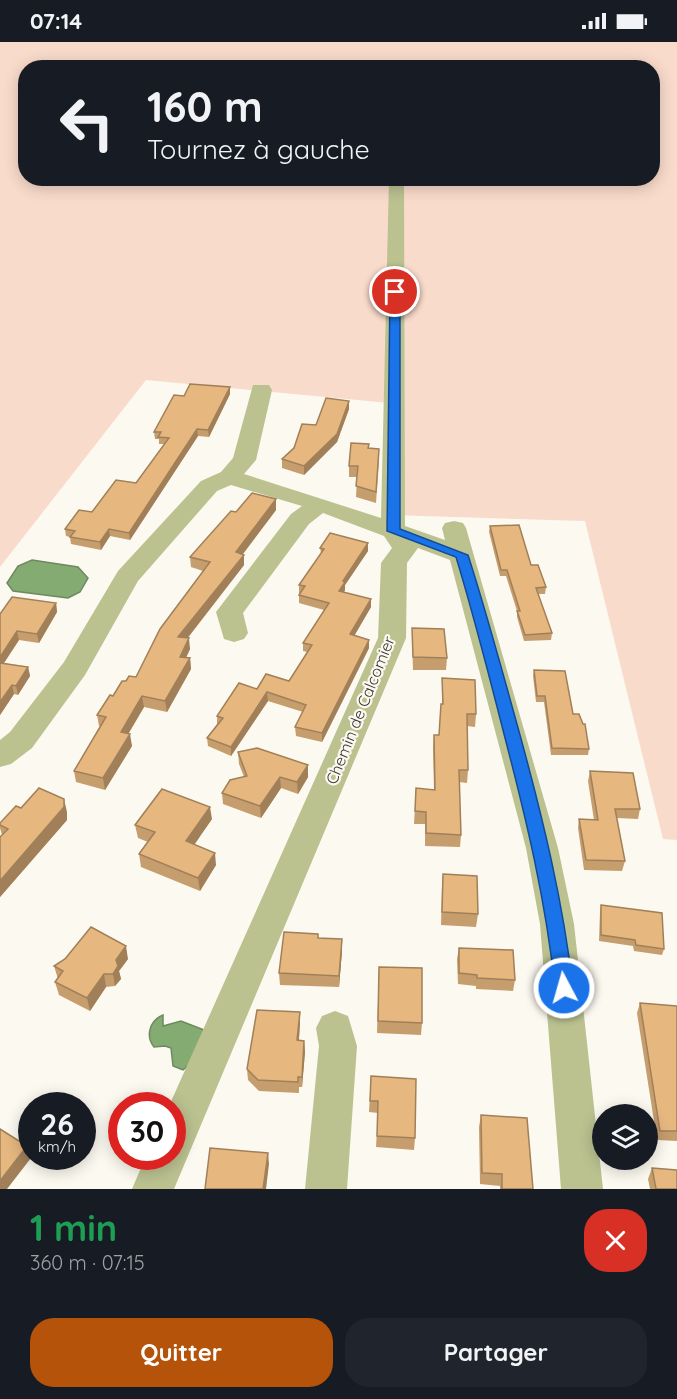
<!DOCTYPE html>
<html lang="fr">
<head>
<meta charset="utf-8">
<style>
  :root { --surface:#171b24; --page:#20242c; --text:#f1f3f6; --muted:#9ea1a6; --accent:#b45309 }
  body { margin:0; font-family:Quicksand,sans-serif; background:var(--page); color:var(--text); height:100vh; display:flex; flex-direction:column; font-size:22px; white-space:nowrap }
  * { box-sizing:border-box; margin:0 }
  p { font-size:20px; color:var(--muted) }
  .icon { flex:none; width:33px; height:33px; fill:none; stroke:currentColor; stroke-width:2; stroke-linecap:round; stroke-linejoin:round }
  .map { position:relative; height:1147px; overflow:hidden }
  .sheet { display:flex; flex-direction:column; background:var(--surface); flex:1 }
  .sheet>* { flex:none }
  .hud { position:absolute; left:18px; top:18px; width:642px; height:126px; border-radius:24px; box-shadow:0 3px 15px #0003; background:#171b24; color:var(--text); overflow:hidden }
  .buttons { position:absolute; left:592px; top:1062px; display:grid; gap:12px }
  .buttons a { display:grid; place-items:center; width:66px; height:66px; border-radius:50%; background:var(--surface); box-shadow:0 3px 15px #0003; font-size:30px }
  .speed { position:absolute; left:18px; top:1050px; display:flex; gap:12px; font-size:30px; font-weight:700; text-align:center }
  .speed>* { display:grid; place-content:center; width:78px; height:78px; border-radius:50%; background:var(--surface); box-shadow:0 3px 15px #0003; line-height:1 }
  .speed small { font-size:15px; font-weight:400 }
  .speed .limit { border:9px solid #d22; background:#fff; color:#111 }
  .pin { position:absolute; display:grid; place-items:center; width:51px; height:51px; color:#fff; margin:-26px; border:3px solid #fff; border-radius:50%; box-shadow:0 2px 6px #0007 }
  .me { position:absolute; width:66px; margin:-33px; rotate:354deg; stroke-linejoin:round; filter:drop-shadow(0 0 4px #0008) }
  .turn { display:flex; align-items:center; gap:21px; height:126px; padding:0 30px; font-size:27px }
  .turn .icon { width:78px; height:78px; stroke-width:2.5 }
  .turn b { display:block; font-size:42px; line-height:51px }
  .round { display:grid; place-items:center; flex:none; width:63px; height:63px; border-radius:24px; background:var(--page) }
  .overview { display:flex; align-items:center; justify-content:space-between; height:102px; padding:0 30px }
  h1 { font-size:36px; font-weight:800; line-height:45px; color:#1e9e55 }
  .action { display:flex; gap:12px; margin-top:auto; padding:12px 30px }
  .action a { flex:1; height:69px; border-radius:24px; background:var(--accent); color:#fff; font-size:24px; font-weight:800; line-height:69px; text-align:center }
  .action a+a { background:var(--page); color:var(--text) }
  .status { display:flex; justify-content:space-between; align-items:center; height:42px; padding:0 30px; background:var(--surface); direction:ltr }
  .status svg { height:16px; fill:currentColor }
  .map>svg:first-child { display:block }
  .green { fill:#f9dbcb; fill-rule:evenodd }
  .water { fill:#84ab72; stroke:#6e8960; stroke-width:1.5 }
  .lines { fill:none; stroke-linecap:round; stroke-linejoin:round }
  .minor { fill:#bbc290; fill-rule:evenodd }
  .wall { fill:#c69d6d }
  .shaded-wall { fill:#a18059 }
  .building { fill:#e6b77f; stroke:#a18059; stroke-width:1.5 }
  .route { fill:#1a73e8; stroke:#114b97; stroke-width:1.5 }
  .labels { text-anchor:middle; stroke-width:4.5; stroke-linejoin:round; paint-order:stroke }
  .street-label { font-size:16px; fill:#3b3a37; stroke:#fcf9f0 }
</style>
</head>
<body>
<div class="status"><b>07:14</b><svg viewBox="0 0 49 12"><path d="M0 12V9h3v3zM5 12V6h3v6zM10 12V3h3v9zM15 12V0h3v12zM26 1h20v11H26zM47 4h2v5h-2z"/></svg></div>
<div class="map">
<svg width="677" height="1147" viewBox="0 0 677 1147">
  <rect width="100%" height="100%" fill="#fcf9f0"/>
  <path class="green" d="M0,0H677V798L663,797L585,479L390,473L389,361L146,338L0,525ZM26,26H652V136H26Z"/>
  <g class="water">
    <polygon points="32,518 78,525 88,536 80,550 68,556 13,549 7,541 18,524"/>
    <path d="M163,973V984L181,979L204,988L192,1020L183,1028L173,1024L171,1006L165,1004L154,1005C145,994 150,978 163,973Z"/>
  </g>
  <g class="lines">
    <g class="minor">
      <polygon points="389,136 404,138 405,484 445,498 442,486 445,481 454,479 463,481 466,486 558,806 574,882 603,1147 561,1147 540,882 526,806 450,518 418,506 407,521 406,596 174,1147 132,1147 146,1114 172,1114 172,1064 169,1064 378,596 381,521 392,506 384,494 323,471 309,482 243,571 248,591 244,597 234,600 224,597 216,570 291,472 302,464 231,443 217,449 138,539 85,633 32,706 11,722 0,725 0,698 10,690 64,620 118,529 201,439 221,430 233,416 253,343 269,343 272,348 256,418 244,432 381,476"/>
      <polygon points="335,969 348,974 357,1004 347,1147 305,1147 319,1004 316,986 322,974"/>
    </g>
  </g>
  <g class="wall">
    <polygon points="230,345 230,352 209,395 198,394 130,498 110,494 101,508 71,502 70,495 66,494 65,487 136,441 164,402 159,402 159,397 155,397 154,390 184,354"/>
    <polygon points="349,359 349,367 337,400 304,433 282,426 282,417 316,383"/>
    <polygon points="369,406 379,418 376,461 356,455 357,435 349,435 349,424"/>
    <polygon points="276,457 276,468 243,512 244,523 187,596 190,607 186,616 190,616 191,627 167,670 144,665 128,692 132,704 105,748 76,740 74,729 100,684 99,684 97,673 126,639 136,635 203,529 191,525 190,515 236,470"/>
    <polygon points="490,484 531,523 546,545 545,552 538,552 552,591 551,598 524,599 517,575 517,569 506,534 500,534 489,490"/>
    <polygon points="320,506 368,509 345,543 345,548 344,550 371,565 354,594 369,598 369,606 322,700 296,694 295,685 303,670 268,659 231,714 208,704 207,696 217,682 217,674 257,647 289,639 307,610 303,609 303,601 324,568 299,561 299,553 300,551 299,551 299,543 321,511"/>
    <polygon points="56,561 57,570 39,601 19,598 4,621 28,625 30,634 18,653 14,652 0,673 0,572"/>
    <polygon points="412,586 447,616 446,628 413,628 412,598"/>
    <polygon points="534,628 583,682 589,707 588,713 551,713 544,660 536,660 533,634"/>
    <polygon points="442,636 476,672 475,685 467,684 468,728 467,741 459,740 461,793 460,805 425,804 425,782 414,782 416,746 434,748 433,705 434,693 439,693 442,662"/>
    <polygon points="238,710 308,735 298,752 281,746 261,776 223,762 222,751 244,735 239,722"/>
    <polygon points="590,729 640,767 638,777 617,776 625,819 622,829 584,828 578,786 579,777 594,778 588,739"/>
    <polygon points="21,766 67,770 67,778 0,855 0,795 2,793 0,786 0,781"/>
    <polygon points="212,777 194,802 216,823 200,849 141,825 139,812 148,800 138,796 135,783"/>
    <polygon points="443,832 478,872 476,885 441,883 442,845"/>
    <polygon points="601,863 664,907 662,913 634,909 633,904 599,899 600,870"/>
    <polygon points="318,896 342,909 339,945 280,943 279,931"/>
    <polygon points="459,906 515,938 513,949 476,947 476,944 458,942 457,917"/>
    <polygon points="128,917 119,929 121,937 115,944 106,945 90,969 59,953 55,940 58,937 54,924"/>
    <polygon points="379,925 422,981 421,993 377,991"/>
    <polygon points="640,961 677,964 677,1099 657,1098 637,971"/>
    <polygon points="300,981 299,998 304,999 305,1010 302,1045 299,1045 299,1051 259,1049 248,1038 247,1027"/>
    <polygon points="371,1034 415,1096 414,1108 376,1105 378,1071 369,1070"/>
    <polygon points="481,1073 533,1147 500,1147 500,1144 480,1142 479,1085"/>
    <polygon points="652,1126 677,1147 650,1147 648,1137"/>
  </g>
  <g class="shaded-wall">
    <polygon points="230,345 230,352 209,395 208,388"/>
    <polygon points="349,359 349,367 337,400 304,433 304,424"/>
    <polygon points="197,387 198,394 130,498 129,491"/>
    <polygon points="276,457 276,468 236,521 236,510"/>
    <polygon points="109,487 110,494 101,508 100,500"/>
    <polygon points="368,501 368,509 345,543 345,548 339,557 339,549 343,539"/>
    <polygon points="244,513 244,523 180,606 178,595"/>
    <polygon points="371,557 371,565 350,601 350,592"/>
    <polygon points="56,561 57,570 39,601 37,592"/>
    <polygon points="17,589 19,598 0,627 0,615"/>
    <polygon points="189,596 190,607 181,626 180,615"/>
    <polygon points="369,598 369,606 322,700 322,691"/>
    <polygon points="190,616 191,627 167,670 165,659"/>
    <polygon points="28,625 30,634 18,653 16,644"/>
    <polygon points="12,643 14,652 0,673 0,660"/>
    <polygon points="267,650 268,659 231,714 231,705"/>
    <polygon points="142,654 144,665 123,701 121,690"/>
    <polygon points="130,692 132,704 105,748 103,736"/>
    <polygon points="308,723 308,735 298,752 297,740"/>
    <polygon points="280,735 281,746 261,776 260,764"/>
    <polygon points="64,757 67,770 67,778 0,855 0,839"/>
    <polygon points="210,765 212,777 188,812 186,799"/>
    <polygon points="215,811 216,823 200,849 198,836"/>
    <polygon points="342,897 342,909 339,945 339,934"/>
    <polygon points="126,904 128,917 119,929 121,937 115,944 113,932 116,918"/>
    <polygon points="104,932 106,945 90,969 87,956"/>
    <polygon points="300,970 300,981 298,1009 297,998"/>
    <polygon points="304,999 305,1010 302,1045 302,1035"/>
    <polygon points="27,1104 31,1116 7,1147 0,1147 0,1139"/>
    <polygon points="268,1111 269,1122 266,1147 263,1147"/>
  </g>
  <g class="building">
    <polygon points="190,342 230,345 208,388 197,387 129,491 109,487 100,500 70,495 75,489 65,487 79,468 92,470 116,438 136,441 169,396 158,395 161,390 154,390 174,353 184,354"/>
    <polygon points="326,356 349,359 337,392 304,424 282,417 294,406 302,382 316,383"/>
    <polygon points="351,401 369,402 368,406 379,407 376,450 356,444 358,424 349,424"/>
    <polygon points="252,451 276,457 236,510 244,513 178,595 189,596 180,615 190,616 165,659 142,654 121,690 130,692 103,736 74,729 106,675 97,673 110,653 113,654 122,639 126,639 129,634 136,635 160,587 210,520 190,515 231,469 236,470"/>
    <polygon points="519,483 531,523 538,523 546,545 536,546 552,591 525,593 517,569 520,569 507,528 501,528 490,484"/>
    <polygon points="330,491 368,501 343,539 345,540 339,549 371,557 350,592 369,598 322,691 295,685 306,663 267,650 231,705 207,696 223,676 217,674 239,641 257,647 266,632 289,639 312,603 303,601 329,561 299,553 305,544 299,543 324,507 320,506"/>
    <polygon points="12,555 56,561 37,592 17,589 0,615 0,572"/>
    <polygon points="412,586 444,587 447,616 413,615"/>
    <polygon points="0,621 28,625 16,644 12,643 0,660"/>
    <polygon points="534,628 565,629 573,672 579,672 583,682 585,682 589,707 552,706 545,654 537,654"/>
    <polygon points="442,636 475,638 476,672 467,672 468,728 459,728 461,793 426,791 426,770 415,769 416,746 435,748 434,693 439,693 441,662 443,662"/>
    <polygon points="257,706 308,723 297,740 280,735 260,764 222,751 230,738 247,734 238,710"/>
    <polygon points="590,729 633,731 640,767 615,767 625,819 586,818 579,777 598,778"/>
    <polygon points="39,746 64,757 64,765 0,839 0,795 8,787 0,783 0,781 16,764 21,766"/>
    <polygon points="162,747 210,765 186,799 215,811 198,836 139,812 155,790 135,783"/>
    <polygon points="443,832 477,834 478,872 442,870"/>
    <polygon points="601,863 662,871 664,907 636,903 635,898 601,893"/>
    <polygon points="91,885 126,904 116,918 118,924 113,932 104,932 87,956 55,940 63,929 54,924 65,917"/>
    <polygon points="284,890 318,892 318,896 342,897 339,934 279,931"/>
    <polygon points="459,906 513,908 515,938 477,936 477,933 459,931"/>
    <polygon points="379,925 422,926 422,981 378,979"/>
    <polygon points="640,961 677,964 677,1089 660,1089"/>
    <polygon points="257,968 300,970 297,998 304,999 302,1035 298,1035 298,1040 258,1038 247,1027"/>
    <polygon points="371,1034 416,1037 415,1096 377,1094 378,1059 370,1059"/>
    <polygon points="481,1073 527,1076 533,1147 502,1147 502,1132 482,1131"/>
    <polygon points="0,1087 27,1104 0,1139"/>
    <polygon points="210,1106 268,1111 263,1147 205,1147"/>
    <polygon points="652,1126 677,1128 677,1147 656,1147"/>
  </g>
  <path class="route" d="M395,247L400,250V487L468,513C487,572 503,632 520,693C543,777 563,859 573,946L571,952L564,955L558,952L555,946C546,859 526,776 504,692C489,633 474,574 456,515L387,489L390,250Z"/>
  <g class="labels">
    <g class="street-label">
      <text transform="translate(360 668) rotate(-68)" y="6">Chemin de Calcomier</text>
    </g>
  </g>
</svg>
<div class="buttons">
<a><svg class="icon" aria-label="layers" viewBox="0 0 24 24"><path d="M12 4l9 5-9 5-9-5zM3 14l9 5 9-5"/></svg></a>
</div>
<div class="speed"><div>26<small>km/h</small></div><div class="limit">30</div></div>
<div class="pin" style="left:395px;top:250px;background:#d93025"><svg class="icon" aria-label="arrive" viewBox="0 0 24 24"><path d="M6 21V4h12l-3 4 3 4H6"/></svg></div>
<svg class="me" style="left:564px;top:946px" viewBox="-20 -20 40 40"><circle r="17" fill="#1a73e8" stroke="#fff" stroke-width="3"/><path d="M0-11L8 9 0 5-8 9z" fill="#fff"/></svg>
<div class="hud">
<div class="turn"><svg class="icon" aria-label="left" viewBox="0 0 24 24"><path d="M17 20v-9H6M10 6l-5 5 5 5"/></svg><div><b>160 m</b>Tournez à gauche</div></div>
</div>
</div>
<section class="sheet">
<div class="overview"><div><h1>1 min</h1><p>360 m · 07:15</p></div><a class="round" style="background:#d93025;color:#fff"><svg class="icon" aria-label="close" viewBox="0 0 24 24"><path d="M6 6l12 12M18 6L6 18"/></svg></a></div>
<div class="action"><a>Quitter</a><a>Partager</a></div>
</section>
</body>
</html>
